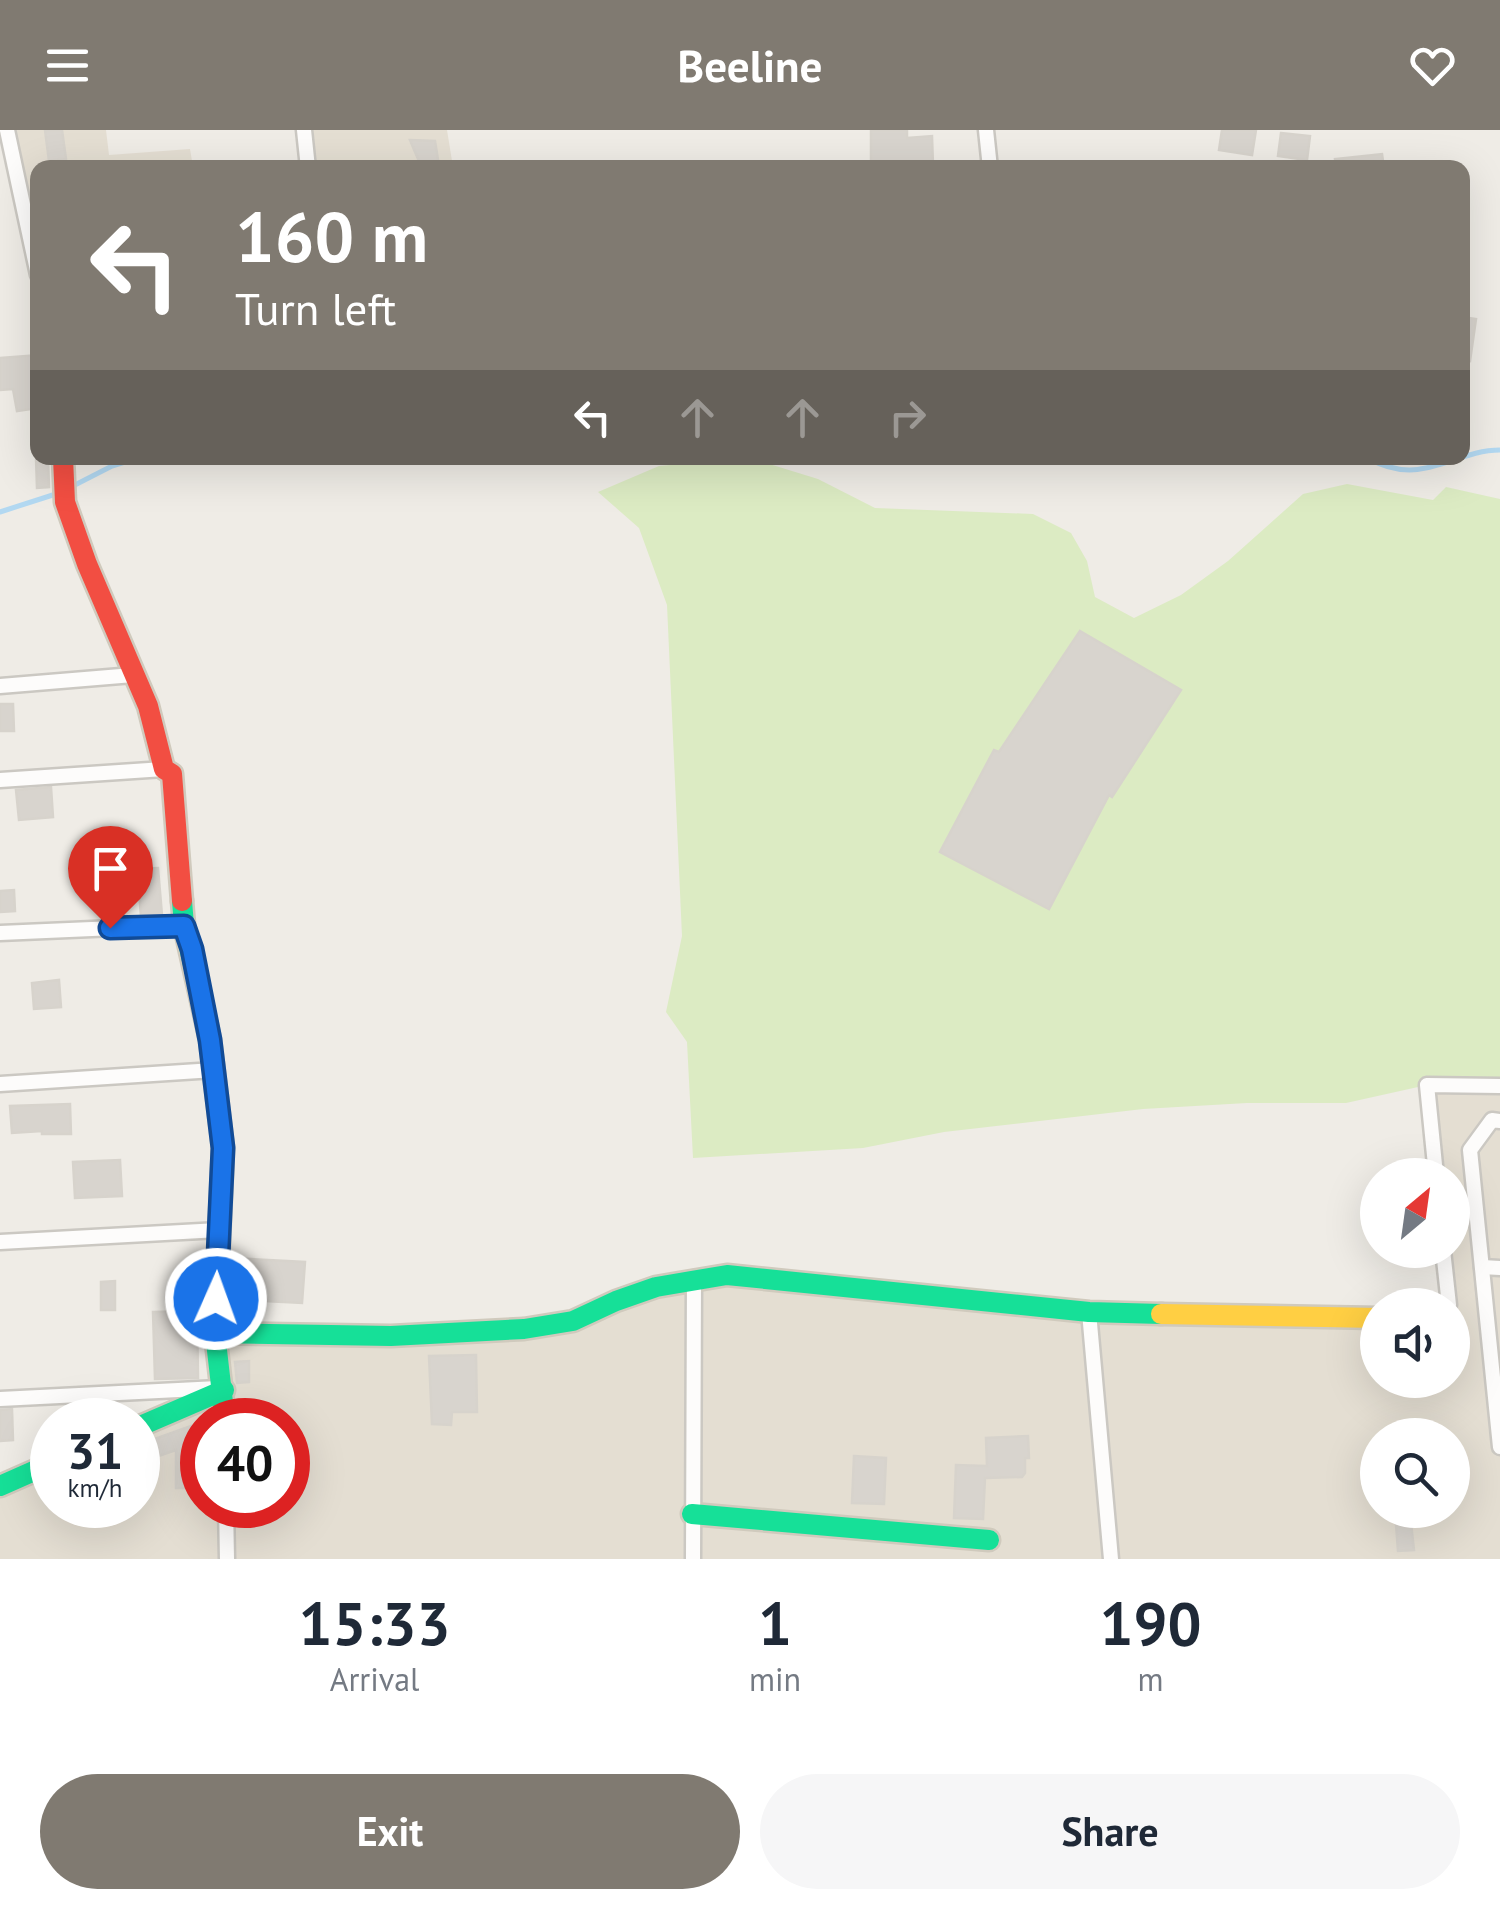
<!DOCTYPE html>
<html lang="en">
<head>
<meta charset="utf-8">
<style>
  :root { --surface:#fff; --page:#f6f6f7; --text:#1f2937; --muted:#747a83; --accent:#807a71 }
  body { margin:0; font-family:"PT Sans",sans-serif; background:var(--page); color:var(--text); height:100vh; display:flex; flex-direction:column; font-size:38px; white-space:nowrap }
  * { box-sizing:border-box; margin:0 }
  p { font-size:32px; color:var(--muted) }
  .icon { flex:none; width:55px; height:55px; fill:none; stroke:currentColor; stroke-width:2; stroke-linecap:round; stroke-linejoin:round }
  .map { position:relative; height:1429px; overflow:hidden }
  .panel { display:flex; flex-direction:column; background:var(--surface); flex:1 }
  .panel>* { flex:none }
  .top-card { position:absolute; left:30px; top:30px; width:1440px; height:305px; border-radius:20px; box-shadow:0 10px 40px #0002; background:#807a71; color:#fff; overflow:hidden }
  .needle { width:65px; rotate:29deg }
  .fabs { position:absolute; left:1360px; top:1028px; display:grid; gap:20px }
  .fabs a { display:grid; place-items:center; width:110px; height:110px; border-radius:50%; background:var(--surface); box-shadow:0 10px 40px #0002; font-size:50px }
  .speed { position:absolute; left:30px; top:1268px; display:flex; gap:20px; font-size:50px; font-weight:700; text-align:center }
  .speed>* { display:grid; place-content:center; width:130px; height:130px; border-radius:50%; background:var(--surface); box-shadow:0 10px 40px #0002; line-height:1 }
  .speed small { font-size:25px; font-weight:400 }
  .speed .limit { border:15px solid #d22; background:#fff; color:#111 }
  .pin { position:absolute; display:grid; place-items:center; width:85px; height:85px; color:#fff; margin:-102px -42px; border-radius:50% 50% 50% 0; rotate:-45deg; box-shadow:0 0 10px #0007 }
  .pin .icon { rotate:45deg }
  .me { position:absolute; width:110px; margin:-55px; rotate:2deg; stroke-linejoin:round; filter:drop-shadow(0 0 8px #0008) }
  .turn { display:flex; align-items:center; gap:35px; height:210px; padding:0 40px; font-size:45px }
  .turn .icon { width:130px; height:130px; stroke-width:2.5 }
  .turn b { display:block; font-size:70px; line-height:85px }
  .lanes { display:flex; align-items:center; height:95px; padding:0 40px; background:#0003; justify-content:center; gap:50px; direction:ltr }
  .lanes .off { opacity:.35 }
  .eta { display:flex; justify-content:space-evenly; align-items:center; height:170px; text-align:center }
  .eta b { font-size:60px; font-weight:700; line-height:70px }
  .button { display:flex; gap:20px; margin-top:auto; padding:20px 40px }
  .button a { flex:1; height:115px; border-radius:60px; background:var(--accent); color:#fff; font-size:40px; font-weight:700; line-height:115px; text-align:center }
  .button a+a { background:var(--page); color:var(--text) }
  header { display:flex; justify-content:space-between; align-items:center; height:130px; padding:0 40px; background:var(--accent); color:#fff; font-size:45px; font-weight:700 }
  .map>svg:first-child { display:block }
  .residential { fill:#e4ded2; fill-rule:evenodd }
  .green { fill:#dcebc3 }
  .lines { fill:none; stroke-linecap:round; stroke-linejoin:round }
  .stream { stroke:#b2d8f1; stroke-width:5 }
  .building { fill:#d8d4ce; stroke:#d7d3cc; stroke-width:2.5 }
  .street-casing { stroke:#cbc8c2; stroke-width:19 }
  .fast-casing { stroke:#d0cabd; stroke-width:25 }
  .slow-casing { stroke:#d0cabd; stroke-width:25 }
  .jam-casing { stroke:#d0cabd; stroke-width:25 }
  .street { stroke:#fdfcfb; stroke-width:14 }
  .fast { stroke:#16e098; stroke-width:20 }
  .slow { stroke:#ffcf43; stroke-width:20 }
  .jam { stroke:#f24e42; stroke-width:20 }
  .route-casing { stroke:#114b97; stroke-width:25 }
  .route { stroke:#1a73e8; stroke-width:18 }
</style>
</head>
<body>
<header><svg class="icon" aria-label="menu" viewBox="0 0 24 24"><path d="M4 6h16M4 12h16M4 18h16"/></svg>Beeline<svg class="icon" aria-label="heart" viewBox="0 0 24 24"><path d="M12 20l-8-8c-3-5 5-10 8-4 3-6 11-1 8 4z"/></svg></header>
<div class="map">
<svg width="1500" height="1429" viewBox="0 0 1500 1429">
  <rect width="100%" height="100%" fill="#efece6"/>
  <g class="residential">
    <polygon points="7,0 106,0 109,25 190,19 193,37 38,38 37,145"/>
    <polygon points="299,0 447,0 453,37 313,37"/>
    <path d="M1427,955L1500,956V1429H0V1356L52,1333V1375H138V1297L224,1260L215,1203L511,1199L694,1148L1089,1182L1377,1188L1378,1250H1452V1175L1443,1120H1452V1045H1436ZM202,1290H288V1375H202ZM1378,1305H1452V1380H1378Z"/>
  </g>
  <polygon class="green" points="750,328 818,349 875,378 1033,384 1071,403 1087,431 1095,467 1134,488 1181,465 1228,431 1303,364 1347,354 1433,370 1446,357 1500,369 1500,956 1427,955 1346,973 1247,973 1143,979 944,1002 863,1018 693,1028 687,912 666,882 682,806 667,475 639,398 598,362 659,336"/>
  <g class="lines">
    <g class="stream">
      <path d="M1368,328C1422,359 1453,320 1500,320"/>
      <polyline points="69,358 112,336 138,328"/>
      <polyline points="0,382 59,363"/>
    </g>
  </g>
  <g class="building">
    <polygon points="45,0 62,0 66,29 49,31"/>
    <polygon points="871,0 907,0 907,8 932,6 933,35 871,35"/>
    <polygon points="1222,0 1256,0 1252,25 1219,20"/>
    <polygon points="1281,3 1310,6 1307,30 1278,26"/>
    <polygon points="410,10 435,11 439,36 421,36"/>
    <polygon points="1382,24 1384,38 1336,38 1335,29"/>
    <polygon points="1462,187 1476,189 1470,231 1462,230"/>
    <polygon points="38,225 38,278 17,281 13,259 0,260 0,228"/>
    <polygon points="36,328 48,328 49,357 37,358"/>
    <polygon points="1080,501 1181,560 1112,667 1109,665 1049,779 940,722 994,620 999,622"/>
    <polygon points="0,574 13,574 14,601 0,601"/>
    <polygon points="51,657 53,687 19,690 16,660"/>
    <polygon points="158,738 162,785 141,786 137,739"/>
    <polygon points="14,760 15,781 0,782 0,761"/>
    <polygon points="59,850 61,877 34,879 32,853"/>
    <polygon points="70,974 71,1004 42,1004 42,1001 12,1003 10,976"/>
    <polygon points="120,1030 122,1066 75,1068 73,1032"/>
    <polygon points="232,1128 305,1132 302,1173 247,1170 246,1179 230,1178"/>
    <polygon points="115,1151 115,1180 101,1180 101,1152"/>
    <polygon points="197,1181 198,1248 155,1249 153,1182"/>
    <polygon points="476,1225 477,1282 452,1282 451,1295 432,1294 429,1226"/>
    <polygon points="249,1231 249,1252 237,1253 235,1232"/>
    <polygon points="12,1279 13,1310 0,1311 0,1280"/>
    <polygon points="191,1296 192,1358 176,1358 176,1320 138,1333 138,1315"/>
    <polygon points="1028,1306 1029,1328 1025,1328 1025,1343 1022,1347 985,1348 983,1389 954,1388 956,1335 987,1336 986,1308"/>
    <polygon points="854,1326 886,1328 884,1374 852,1373"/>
    <polygon points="1395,1381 1421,1381 1421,1393 1411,1393 1414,1420 1398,1421"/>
  </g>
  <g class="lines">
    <g class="street-casing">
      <g id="street">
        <polyline points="7,0 38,145"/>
        <polyline points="304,0 308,38"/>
        <polyline points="986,0 990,38"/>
        <polyline points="0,556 133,545"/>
        <polyline points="0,650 164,639"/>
        <polyline points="0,803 184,795"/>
        <polyline points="0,954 214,940"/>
        <polyline points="1500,991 1492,990 1470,1020 1500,1317"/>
        <polyline points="1436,1045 1427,955 1500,956"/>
        <polyline points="0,1112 219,1100"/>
        <polyline points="1443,1120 1449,1175"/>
        <polyline points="1482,1137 1500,1138"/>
        <polyline points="1089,1182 1111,1429"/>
        <polyline points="0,1269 218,1258"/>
        <polyline points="226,1375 227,1429"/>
        <polyline points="693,1429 694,1148"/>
      </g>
    </g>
    <g class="fast-casing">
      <g id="fast">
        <polyline points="182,771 184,795 210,910 223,1018 215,1203 225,1290"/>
        <polyline points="215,1203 391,1206 524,1199 573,1191 616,1171 656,1157 727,1145 1089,1182 1161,1184"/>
        <polyline points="138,1297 224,1260"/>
        <polyline points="0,1356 52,1333"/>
        <polyline points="692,1384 989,1410"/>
      </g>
    </g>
    <g class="slow-casing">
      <polyline id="slow" points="1161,1184 1378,1188"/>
    </g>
    <g class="jam-casing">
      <polyline id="jam" points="63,328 65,372 87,434 148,576 164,639 172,644 182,771"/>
    </g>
    <use href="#street" class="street"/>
    <use href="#fast" class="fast"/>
    <use href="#slow" class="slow"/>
    <use href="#jam" class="jam"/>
  </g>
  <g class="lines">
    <g class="route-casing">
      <polyline id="route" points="110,798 184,796 192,819 210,910 223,1018 216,1169"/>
    </g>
    <use href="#route" class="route"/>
  </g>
</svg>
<div class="fabs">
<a><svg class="needle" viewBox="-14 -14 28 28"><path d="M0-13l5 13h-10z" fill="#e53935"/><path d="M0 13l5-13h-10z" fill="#747a83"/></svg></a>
<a><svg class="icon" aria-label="sound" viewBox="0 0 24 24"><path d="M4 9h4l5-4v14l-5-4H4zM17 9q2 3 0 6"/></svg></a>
<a><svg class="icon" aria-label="search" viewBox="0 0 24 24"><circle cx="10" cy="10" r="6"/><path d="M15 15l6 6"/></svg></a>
</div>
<div class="speed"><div>31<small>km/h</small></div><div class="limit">40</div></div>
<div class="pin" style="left:110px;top:798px;background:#d93025"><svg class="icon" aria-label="arrive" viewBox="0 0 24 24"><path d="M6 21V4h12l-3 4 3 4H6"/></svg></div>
<svg class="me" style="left:216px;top:1169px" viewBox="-20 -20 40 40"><circle r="17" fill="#1a73e8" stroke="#fff" stroke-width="3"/><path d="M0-11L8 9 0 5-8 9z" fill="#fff"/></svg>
<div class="top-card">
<div class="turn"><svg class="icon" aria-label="left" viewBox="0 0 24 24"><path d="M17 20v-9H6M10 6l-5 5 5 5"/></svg><div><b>160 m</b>Turn left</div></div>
<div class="lanes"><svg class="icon" aria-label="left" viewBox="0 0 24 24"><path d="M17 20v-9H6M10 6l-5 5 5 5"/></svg><svg class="icon off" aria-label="ahead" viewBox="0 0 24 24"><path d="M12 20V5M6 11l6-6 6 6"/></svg><svg class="icon off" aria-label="ahead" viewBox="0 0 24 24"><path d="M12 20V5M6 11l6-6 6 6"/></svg><svg class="icon off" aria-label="right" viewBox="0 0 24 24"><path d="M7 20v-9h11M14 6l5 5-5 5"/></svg></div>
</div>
</div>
<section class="panel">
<div class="eta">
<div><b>15:33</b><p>Arrival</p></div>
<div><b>1</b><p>min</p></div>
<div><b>190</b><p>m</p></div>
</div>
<div class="button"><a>Exit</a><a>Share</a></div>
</section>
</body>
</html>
